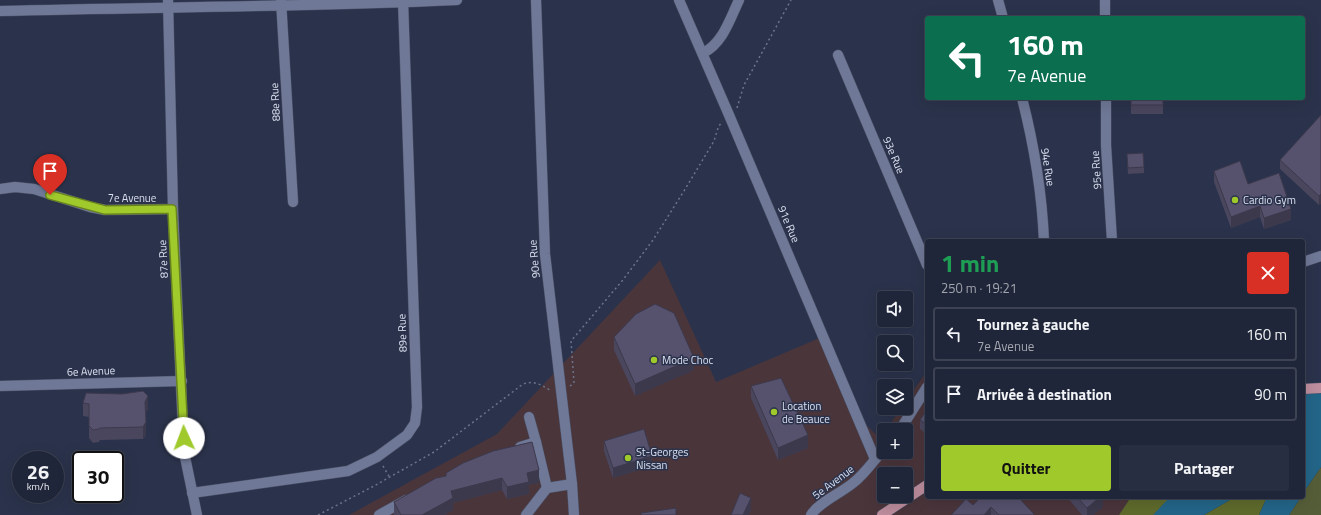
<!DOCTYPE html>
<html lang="fr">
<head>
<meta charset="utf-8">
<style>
  :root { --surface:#202639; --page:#282e41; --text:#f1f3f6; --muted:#a2a5ae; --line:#3d4353; --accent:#a0ca2c }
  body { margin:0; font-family:"Titillium Web",sans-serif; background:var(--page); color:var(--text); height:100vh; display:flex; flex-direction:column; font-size:15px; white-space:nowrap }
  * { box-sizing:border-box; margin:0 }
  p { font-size:13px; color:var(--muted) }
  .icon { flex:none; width:22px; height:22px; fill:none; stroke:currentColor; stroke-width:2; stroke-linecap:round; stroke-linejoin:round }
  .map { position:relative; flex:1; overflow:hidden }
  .details { position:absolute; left:925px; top:239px; width:380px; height:260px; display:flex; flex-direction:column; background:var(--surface); border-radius:4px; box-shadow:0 4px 16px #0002,0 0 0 1px var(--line) }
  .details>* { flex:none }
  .banner { position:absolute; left:925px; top:16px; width:380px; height:84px; border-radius:4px; box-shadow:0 4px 16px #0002,0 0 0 1px var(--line); background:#0b6e4f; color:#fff; overflow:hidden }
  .tools { position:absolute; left:877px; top:291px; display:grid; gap:8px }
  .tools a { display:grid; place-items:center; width:36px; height:36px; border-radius:4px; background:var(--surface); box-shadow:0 4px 16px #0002,0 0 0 1px var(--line); font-size:20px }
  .speed { position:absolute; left:12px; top:451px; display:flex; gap:8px; font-size:20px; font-weight:700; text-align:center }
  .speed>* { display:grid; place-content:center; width:52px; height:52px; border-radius:50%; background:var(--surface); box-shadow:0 4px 16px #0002,0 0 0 1px var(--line); line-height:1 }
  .speed small { font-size:10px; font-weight:400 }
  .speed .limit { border:2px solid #111; border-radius:6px; background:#fff; color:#111 }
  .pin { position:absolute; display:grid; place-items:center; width:34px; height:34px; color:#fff; margin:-41px -17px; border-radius:50% 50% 50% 0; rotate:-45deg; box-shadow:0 0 4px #0007 }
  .pin .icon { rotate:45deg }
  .me { position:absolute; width:44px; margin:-22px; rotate:358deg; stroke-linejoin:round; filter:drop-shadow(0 0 3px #0008) }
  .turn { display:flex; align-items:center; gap:14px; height:84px; padding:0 16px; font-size:18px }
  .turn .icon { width:52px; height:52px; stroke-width:2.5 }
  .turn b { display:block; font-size:28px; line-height:34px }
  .round { display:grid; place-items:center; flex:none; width:42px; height:42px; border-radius:4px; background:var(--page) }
  .head { display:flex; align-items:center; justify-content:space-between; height:68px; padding:0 16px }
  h1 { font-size:24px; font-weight:700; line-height:30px; color:#1e9e55 }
  .cta { display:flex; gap:8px; margin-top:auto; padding:8px 16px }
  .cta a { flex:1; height:46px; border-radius:4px; background:var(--accent); color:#111; font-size:16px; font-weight:700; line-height:46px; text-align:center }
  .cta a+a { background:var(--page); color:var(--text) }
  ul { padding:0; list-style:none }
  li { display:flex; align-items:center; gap:12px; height:54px; margin:0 8px 6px; padding:0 8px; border:2px solid var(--line); border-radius:4px }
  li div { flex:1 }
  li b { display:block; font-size:15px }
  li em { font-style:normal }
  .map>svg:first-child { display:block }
  .commercial { fill:#4a353b; fill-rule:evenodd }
  .green { fill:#555d38 }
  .forest { fill:#5f6a2c }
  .water { fill:#236588 }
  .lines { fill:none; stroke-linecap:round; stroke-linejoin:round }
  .minor-casing { stroke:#4b5167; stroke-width:11 }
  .major-casing { stroke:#4b5167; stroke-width:11 }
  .path { stroke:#6d748a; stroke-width:1.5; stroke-dasharray:2 3; stroke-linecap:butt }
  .minor { stroke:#6f7896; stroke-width:10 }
  .major { stroke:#be8e9e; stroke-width:10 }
  .wall { fill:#4a465e }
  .shaded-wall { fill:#3c394c }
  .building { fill:#56516d; stroke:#3c394c }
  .route-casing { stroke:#68831d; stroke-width:10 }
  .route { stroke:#a0ca2c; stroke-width:7 }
  .poi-dot { fill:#a0ca2c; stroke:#2b334c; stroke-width:1.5 }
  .labels { text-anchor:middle; stroke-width:3; stroke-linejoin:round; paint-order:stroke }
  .street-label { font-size:11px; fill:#dae0f0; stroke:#2b334c }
  .poi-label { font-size:11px; fill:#dae0f0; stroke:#2b334c; text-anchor:start }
</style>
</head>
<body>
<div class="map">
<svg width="1321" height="515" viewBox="0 0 1321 515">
  <rect width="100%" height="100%" fill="#2b334c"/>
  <path class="commercial" d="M660,260L716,382L822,337L855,415L880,438L884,432V452H906V430H886L901,408H906V401L927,371V497H1131L1119,515H349L497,434ZM884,474H906V496H884Z"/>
  <polygon class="green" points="1321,467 1321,515 1289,515 1301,497 1303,497 1303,493"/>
  <g class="forest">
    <polygon points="1131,497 1171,497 1154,515 1119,515"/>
    <polygon points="1235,497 1267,497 1259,515 1204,515"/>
  </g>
  <g class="water">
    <polygon points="1321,384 1321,467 1303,493 1303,397"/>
    <polygon points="1170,497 1235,497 1204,515 1153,515"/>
    <polygon points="1267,497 1301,497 1289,515 1259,515"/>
  </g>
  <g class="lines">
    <g class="minor-casing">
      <g id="minor">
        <polyline points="168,0 173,209 184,452 197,515"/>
        <polyline points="281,0 293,202"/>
        <polyline points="536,0 545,254 572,484 574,515"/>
        <polyline points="679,0 729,115 875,459"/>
        <polyline points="998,0 1003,18"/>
        <polyline points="1105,0 1105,18"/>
        <path d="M0,11C152,7 305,7 457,0"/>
        <path d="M703,53C723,43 730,19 739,0"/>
        <polyline points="838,55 927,265"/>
        <path d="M1022,98C1034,145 1042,193 1044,241"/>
        <polyline points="1106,98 1106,145 1112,241"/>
        <polyline points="0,189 15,187 34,189 90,207 105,210 173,209"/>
        <polyline points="1303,262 1321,256"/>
        <polyline points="0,386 182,381"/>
        <polyline points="529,417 536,442"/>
        <polyline points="900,430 927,387"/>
        <polyline points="520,447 536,442 547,488"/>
        <polyline points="192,493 348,471 377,457 407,435 415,423 417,407 403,0"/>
        <polyline points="379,515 406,500"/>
        <polyline points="526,515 547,488 572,484"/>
        <path d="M811,515C818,503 841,493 853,483C865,474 873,461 884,449"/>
      </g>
    </g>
    <g class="major-casing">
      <g id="major">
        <polyline points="1303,389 1321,388"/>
        <polyline points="882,515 927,485"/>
      </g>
    </g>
    <g class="path">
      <polyline points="737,108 744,85 791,0"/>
      <polyline points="570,386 574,383 571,341 622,281 653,240 684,191 714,141 718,128 722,121"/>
      <polyline points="383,466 390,478"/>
      <path d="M318,515L374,486L434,452L523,384C534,380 541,385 550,390"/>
    </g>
    <use href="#minor" class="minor"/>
    <use href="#major" class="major"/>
  </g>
  <g class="wall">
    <rect x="1131" y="98" width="32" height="16"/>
    <polygon points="1321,115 1319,205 1280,169 1280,160"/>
    <polygon points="1127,154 1144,167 1144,173 1128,174"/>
    <polygon points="1214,171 1248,184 1291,220 1264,229 1260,217 1231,228 1214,182"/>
    <polygon points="614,337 694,370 635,396 614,350"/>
    <polygon points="751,386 808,448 778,460 751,398"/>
    <polygon points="83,403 148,409 145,414 146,435 143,439 100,440 99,442 93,443 89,438 89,417 83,416"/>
    <polygon points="927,409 927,434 920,429 920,420"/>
    <polygon points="604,441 652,466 613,478 604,451"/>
    <polygon points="463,463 539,483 529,485 529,494 507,499 502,490 453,503 453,510 444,515 394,515 394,502 446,476"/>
    <polygon points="981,497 1034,515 951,515 973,505"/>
    <polygon points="1067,497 1103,497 1103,507 1093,515 1082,515"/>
  </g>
  <g class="shaded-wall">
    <polygon points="1321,194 1321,204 1319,205 1319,196"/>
    <polygon points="1260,206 1260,217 1231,228 1231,217"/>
    <polygon points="1291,209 1291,220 1264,229 1264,218"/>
    <polygon points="694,358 694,370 635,396 635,384"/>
    <polygon points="148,396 148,409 145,414 145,402"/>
    <polygon points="146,422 146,435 143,439 143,427"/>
    <polygon points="808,435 808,448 778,460 778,448"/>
    <polygon points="652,456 652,466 613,478 613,468"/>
    <polygon points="539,470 539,483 529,485 529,494 507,499 507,487 527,473"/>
    <polygon points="502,478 502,490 453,503 453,510 444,515 422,515 451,491"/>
    <polygon points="1100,497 1103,497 1103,507 1093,515 1087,515 1087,508"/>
    <polygon points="751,498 751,510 749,515 743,515"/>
    <polygon points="991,507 991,515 984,515"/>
  </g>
  <g class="building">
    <rect x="1131" y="98" width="32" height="7"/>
    <polygon points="1321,115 1321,194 1319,196 1280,160"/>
    <polygon points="1143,153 1144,167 1128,168 1127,154"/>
    <polygon points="1240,161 1248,184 1279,173 1291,209 1264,218 1260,206 1231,217 1214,171"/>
    <polygon points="655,304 674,313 694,358 635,384 614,337 636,314"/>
    <polygon points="781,378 808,435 778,448 751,386"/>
    <polygon points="143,391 148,396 145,402 146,422 143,427 100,428 99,429 93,430 89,426 89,404 83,403 86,393 122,394"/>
    <polygon points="927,409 927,425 920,420"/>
    <polygon points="644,429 652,456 613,468 604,441"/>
    <polygon points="532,442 539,470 527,473 529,482 507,487 502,478 451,491 453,498 422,515 401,515 394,502 436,478 446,476 446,473 463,463 493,451"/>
    <polygon points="740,493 751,498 743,515 731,515"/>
    <polygon points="981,497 1018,497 1034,514 1033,515 999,515 991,507 984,515 951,515 966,499 973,505"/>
    <polygon points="1077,497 1100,497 1087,508"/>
    <polygon points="676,508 676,515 641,515 641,513"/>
  </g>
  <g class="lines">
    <g class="route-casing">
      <polyline id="route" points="50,195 105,210 172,209 184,438"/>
    </g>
    <use href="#route" class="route"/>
  </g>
  <g class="poi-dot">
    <circle cx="1235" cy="200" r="4"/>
    <circle cx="654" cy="360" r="4"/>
    <circle cx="774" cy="412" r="4"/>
    <circle cx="628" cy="458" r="4"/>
  </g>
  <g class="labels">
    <g class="street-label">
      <text transform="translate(275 102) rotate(-93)" y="4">88e Rue</text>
      <text transform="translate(894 155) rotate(67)" y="4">93e Rue</text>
      <text transform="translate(1048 167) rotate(81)" y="4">94e Rue</text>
      <text transform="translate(1096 170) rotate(-94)" y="4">95e Rue</text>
      <text x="132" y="202">7e Avenue</text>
      <text transform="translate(789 224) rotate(67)" y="4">91e Rue</text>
      <text transform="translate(163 259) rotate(-93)" y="4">87e Rue</text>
      <text transform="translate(534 259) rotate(-95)" y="4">90e Rue</text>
      <text transform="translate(402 333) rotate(-92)" y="4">89e Rue</text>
      <text transform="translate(91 371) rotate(-2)" y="4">6e Avenue</text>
      <text transform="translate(833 482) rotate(-37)" y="4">5e Avenue</text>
    </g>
    <g class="poi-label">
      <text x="1243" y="204">Cardio Gym</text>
      <text x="662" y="364">Mode Choc</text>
      <text x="782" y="410">Location<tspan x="782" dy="13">de Beauce</tspan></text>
      <text x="636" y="456">St-Georges<tspan x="636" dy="13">Nissan</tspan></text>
    </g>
  </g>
</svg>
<div class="tools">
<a><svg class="icon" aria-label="sound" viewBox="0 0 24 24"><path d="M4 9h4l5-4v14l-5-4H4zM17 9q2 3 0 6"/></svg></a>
<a><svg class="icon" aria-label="search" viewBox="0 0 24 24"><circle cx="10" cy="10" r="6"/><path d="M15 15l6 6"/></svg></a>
<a><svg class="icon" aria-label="layers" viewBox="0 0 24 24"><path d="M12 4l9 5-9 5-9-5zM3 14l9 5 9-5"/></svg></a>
<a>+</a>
<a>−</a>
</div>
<div class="speed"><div>26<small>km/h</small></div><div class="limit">30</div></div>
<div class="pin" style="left:50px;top:195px;background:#d93025"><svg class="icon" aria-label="arrive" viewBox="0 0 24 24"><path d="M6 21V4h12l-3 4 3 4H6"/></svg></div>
<svg class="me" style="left:184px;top:438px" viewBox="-20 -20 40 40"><circle r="19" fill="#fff"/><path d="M0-13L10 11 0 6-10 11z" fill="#a0ca2c"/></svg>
<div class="banner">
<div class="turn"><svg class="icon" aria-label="left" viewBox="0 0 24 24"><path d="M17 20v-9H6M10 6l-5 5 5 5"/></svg><div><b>160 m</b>7e Avenue</div></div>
</div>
<section class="details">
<div class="head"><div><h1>1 min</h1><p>250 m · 19:21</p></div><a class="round" style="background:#d93025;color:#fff"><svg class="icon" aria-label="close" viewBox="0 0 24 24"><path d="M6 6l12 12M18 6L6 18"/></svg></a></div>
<ul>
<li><svg class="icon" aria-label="left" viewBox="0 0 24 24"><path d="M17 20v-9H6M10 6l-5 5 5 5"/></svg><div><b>Tournez à gauche</b><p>7e Avenue</p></div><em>160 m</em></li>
<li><svg class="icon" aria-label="arrive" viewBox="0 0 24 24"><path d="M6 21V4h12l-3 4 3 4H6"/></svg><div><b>Arrivée à destination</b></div><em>90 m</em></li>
</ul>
<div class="cta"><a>Quitter</a><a>Partager</a></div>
</section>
</div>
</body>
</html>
